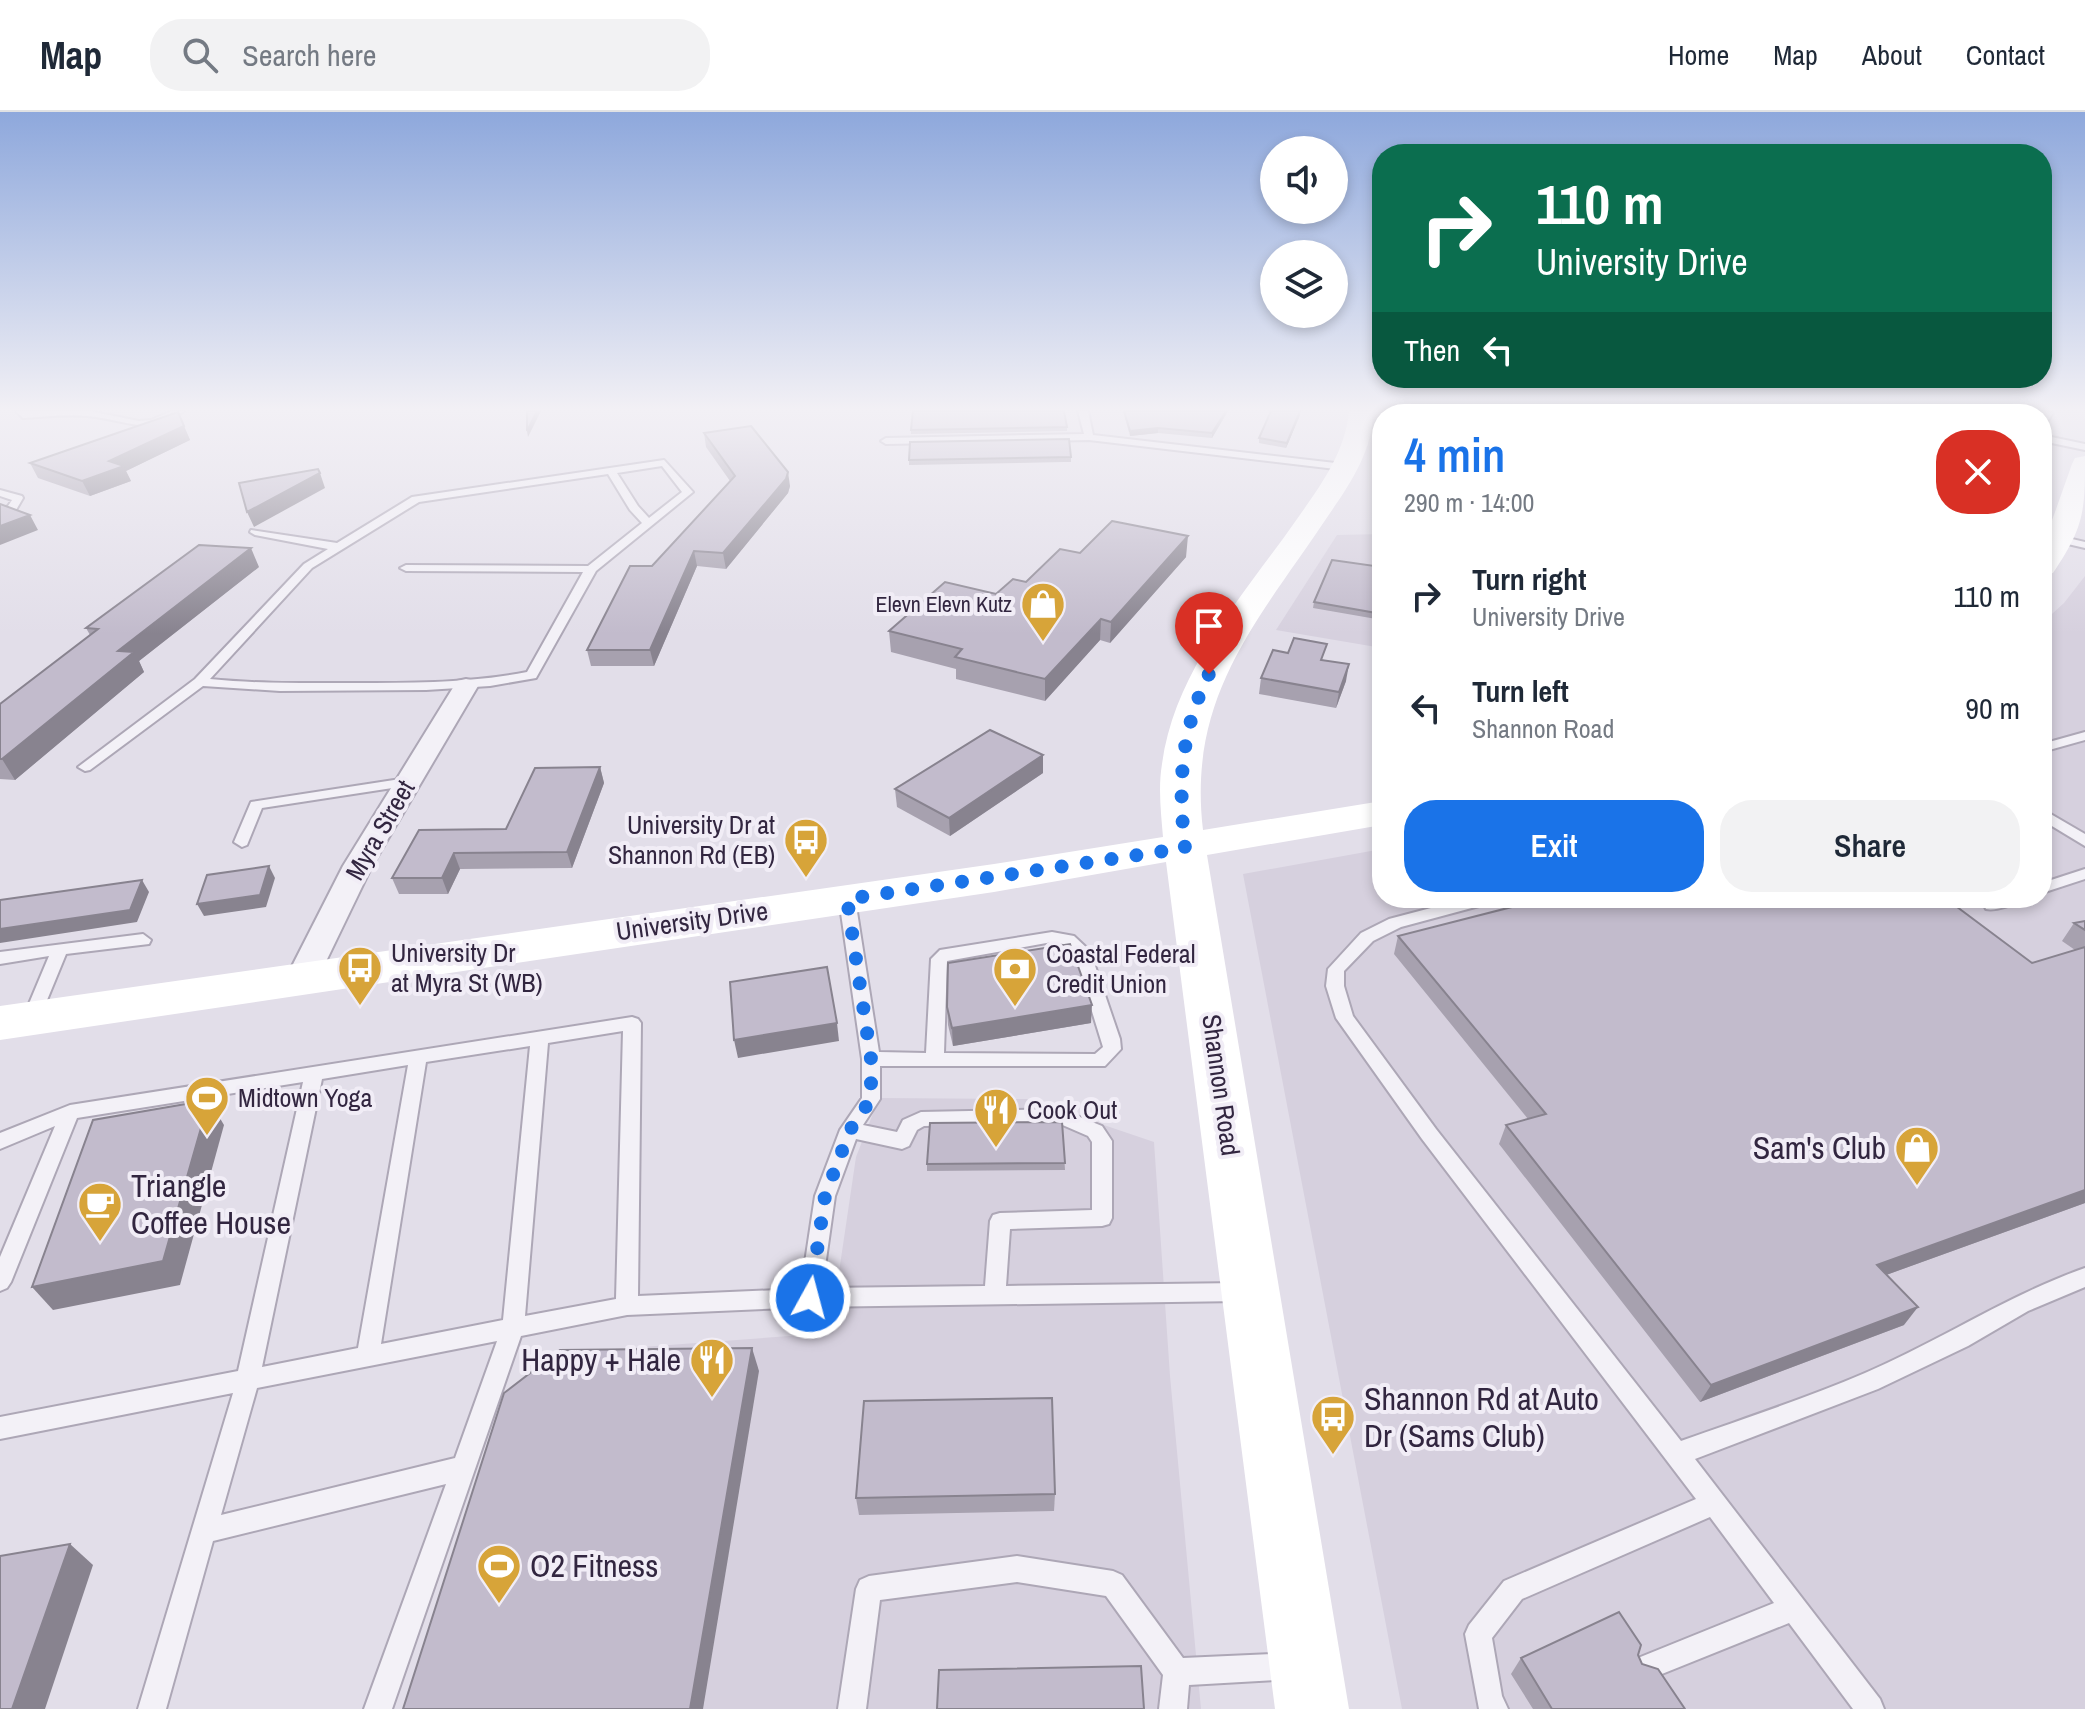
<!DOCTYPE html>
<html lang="en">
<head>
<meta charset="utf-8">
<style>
  :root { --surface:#fff; --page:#f2f2f3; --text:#1f2937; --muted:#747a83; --line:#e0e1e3; --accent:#1a73e8 }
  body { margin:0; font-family:"Archivo Narrow",sans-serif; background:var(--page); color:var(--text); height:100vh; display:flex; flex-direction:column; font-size:30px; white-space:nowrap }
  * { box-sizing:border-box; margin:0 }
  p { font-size:26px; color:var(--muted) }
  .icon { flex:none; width:44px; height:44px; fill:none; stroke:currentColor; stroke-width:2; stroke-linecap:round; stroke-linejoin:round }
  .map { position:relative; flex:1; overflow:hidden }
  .side { position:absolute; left:1372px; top:292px; width:680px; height:504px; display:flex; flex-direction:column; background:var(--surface); border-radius:32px; box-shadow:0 4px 12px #0003 }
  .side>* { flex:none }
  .guide { position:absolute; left:1372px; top:32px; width:680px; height:244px; border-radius:32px; box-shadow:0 4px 12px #0003; background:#0b6e4f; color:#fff; overflow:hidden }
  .controls { position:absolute; left:1260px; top:24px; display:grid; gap:16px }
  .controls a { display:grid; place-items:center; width:88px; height:88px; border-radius:50%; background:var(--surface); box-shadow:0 4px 12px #0003; font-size:40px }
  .pin { position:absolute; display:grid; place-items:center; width:68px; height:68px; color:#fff; margin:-82px -34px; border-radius:50% 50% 50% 0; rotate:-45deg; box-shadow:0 0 8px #0007 }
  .pin .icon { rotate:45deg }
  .me { position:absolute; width:88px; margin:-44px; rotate:7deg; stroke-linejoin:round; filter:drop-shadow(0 0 6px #0008) }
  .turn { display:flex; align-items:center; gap:28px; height:168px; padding:0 32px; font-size:36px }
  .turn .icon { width:104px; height:104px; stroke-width:2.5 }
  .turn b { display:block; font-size:56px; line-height:68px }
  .then { display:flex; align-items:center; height:76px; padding:0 32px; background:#0003; gap:16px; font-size:30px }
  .round { display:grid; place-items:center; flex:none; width:84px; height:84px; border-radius:32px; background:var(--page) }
  .head { display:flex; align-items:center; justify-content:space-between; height:136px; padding:0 32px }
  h1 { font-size:48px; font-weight:600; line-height:60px; color:var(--accent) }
  .cta { display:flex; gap:16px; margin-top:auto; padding:16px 32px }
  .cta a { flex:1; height:92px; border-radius:32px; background:var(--accent); color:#fff; font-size:32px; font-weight:600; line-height:92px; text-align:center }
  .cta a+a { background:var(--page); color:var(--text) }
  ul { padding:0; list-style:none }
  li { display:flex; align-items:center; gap:24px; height:112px; padding:0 32px }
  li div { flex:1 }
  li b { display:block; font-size:30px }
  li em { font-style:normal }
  header { display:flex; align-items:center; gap:48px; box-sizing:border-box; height:112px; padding:0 40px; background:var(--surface); border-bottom:2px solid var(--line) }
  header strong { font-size:38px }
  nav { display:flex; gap:44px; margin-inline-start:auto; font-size:28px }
  .search { width:560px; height:72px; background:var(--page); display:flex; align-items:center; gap:20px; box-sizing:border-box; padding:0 28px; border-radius:32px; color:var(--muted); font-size:30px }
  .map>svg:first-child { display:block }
  .built { fill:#d6d0de }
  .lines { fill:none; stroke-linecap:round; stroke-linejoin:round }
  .lane-casing { stroke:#ada7b6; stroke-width:4 }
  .street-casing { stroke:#ada7b6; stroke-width:4 }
  .lane { fill:#f3f1f7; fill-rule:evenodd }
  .street { fill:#f3f1f7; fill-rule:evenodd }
  .secondary { fill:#fff; fill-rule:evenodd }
  .wall { fill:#a7a1af }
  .shaded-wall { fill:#88838f }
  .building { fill:#c2bbcc; stroke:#88838f; stroke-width:2 }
  .route { stroke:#1a73e8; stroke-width:14; stroke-dasharray:0 25.2 }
  .labels { text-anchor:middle; stroke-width:8; stroke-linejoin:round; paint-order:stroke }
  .far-poi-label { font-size:22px; fill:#322640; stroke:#f1edf6; text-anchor:end }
  .poi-label { font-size:26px; fill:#322640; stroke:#f1edf6; text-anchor:start }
  .street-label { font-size:26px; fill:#322640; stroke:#f1edf6 }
  .near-poi-label { font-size:32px; fill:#322640; stroke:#f1edf6; text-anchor:start }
</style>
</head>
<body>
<header>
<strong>Map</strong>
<div class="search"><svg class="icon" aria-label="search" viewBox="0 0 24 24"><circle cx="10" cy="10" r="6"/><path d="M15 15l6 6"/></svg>Search here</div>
<nav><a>Home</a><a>Map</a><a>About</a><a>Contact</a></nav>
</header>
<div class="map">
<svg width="2085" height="1597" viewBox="0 0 2085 1597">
  <rect width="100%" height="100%" fill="#e2dee9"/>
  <g class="built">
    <polygon points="1382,422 1382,536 1276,518 1337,423"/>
    <polygon points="2085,464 2085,1597 1402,1597 1243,762 1382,737 1382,786 2042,786 2042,511 2064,491"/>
    <polygon points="879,986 1027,987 1154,1030 1170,1264 1201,1597 408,1597 574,1240 830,1221 856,1045"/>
  </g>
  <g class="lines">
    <g class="lane-casing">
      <g id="lane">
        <path d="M16,299H89L139,309L151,308L172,299H184C147,326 126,307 87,304C66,302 44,305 23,306Z"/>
        <polygon points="1078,299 1088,299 1093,323 1344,352 1349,355 1344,358 1089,328 886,332 881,329 886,326 1084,322"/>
        <polygon points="1754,299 1764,299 1768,302 1757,302"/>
        <polygon points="1896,299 1915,299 1924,302 1903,302"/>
        <polygon points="1963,299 1981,299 1990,302 1970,302"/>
        <polygon points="2040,299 2053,301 2045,313 2042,314 2043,302"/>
        <polygon points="2042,323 2085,332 2085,338 2042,329"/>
        <path d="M664,348L693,380L596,459L536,566L490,574L426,578L280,579L203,574L90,658L85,659L78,655L195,567L304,452L328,437L255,423L250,420L251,418L337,431L412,385ZM662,354L682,380L649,406L638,394L617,361ZM608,362L630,398L642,411L588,454L406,453L400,456L406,459L583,460L527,560C471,571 414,571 357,571C308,571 259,572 210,567L312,456L419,390Z"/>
        <polygon points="0,378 22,384 23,386 16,398 0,403 0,397 8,394 12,388 0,384"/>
        <polygon points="2042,420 2085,430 2085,436 2042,426"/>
        <polygon points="2085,620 2085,628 2042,640 2042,632"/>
        <polygon points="407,666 412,667 414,670 412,673 262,696 247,733 242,735 234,730 251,690"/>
        <polygon points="2042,697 2085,722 2085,734 2042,708"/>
        <polygon points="2085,757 2085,767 2042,781 2042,771"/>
        <path d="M847,782L855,787L879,940L926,941L931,847L940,838L1052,820L1074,824L1090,839L1120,927L1121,937L1105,954H880V987L863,1013L897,1020L903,1008L921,1000L1060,997L1102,1014L1112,1029V1106L1109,1112L1102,1114L1010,1117L1006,1174L1241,1171L1249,1173L1252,1180L1249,1187L1241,1189L810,1195L627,1203L521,1224L392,1597H364L446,1372L213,1429L166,1597H138L233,1281L0,1327V1305L238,1259L303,970L77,1006L11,1170L7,1176L0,1179V1145L55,1014L0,1037V1021L70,993L632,905L638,907L641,911L638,1184L801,1177L815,1084L840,1018L862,986V947L839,787ZM1052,830L1063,832L1074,841L1103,935L1095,942L944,941L947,849ZM623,919L616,1187L525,1204L548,931ZM530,934L503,1208L381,1232L426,950ZM408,953L358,1236L262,1255L322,967ZM1058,1011L1088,1024L1092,1030V1098L1000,1101L993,1103L990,1109L985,1174L822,1176L835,1084L856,1027L902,1037L909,1034L917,1018L924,1014ZM497,1229L455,1346L221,1403L257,1276Z"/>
        <path d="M1469,786H1496L1494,790L1401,815L1373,829L1344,859V874L1353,904L1436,1017L1681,1329C1742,1307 1805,1287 1865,1261C1940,1229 2008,1183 2085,1156V1175L2028,1199L1968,1234L1878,1277L1695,1347L1880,1587L1884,1597H1853L1789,1511L1642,1570L1633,1566L1629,1557L1633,1548L1774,1491L1710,1405L1522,1487L1492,1526L1502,1584L1508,1597H1479L1465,1522L1469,1513L1504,1469L1696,1387L1422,1027L1336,906L1326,874L1328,857L1361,821L1389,807Z"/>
        <path d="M1997,786H2022C2015,793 1996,799 1986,797L1984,793L1986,789Z"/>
        <polygon points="143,822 151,828 149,832 66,842 38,910 26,910 23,906 49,844 0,852 0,840"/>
        <polygon points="1017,1444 1113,1459 1122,1463 1183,1546 1292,1541 1301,1545 1305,1554 1301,1563 1292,1567 1189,1573 1187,1597 1159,1597 1163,1563 1106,1484 1017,1470 880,1488 866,1597 838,1597 856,1477 860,1468 869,1464"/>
      </g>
    </g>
    <g class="street-casing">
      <polygon id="street" points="466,567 475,569 478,574 372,754 318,866 313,874 302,877 291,874 286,866 343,754 454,574 457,569"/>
    </g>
    <use href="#lane" class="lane"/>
    <use href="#street" class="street"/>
    <g class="secondary">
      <path d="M1349,299H1373C1373,339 1350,372 1328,404C1258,509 1187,583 1203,718L1382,689V713L1207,743L1349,1597H1275L1166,750L994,780L0,928V894L994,752L1163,725C1161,701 1158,676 1162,652C1175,557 1244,483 1297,407C1321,373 1345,341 1349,299Z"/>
      <path d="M2085,344C2085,398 2085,414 2053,461L2042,463V429L2049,417L2072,352L2075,346Z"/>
    </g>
  </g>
  <g class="wall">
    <polygon points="1123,299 1228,299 1212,326 1158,321 1130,324"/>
    <polygon points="1472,299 1668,299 1758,302 1474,302"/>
    <polygon points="178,300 190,328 126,359 131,369 90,384 38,366 30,351"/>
    <polygon points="1300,303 1286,336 1259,331 1259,326"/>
    <polygon points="1067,315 1067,319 911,322 911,318"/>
    <polygon points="704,321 790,374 788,381 726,457 697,454 654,554 591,554 587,538 652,454 730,369 706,335"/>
    <polygon points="1071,345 1071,350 1064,350 909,353 909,348"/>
    <polygon points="1375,434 1382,434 1382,453 1374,439"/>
    <polygon points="1080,441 1186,445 1110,531 1100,528 1045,589 956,567 956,557 891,540 889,519 996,482 1026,470"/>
    <polygon points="259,455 139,549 144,560 15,668 0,667 0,592 90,523 86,516"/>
    <polygon points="1382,455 1382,508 1313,496 1314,490"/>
    <polygon points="1288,541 1324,548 1346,569 1336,596 1259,582 1261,566"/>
    <polygon points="600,655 604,671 572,756 460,757 448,782 399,782 392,766 506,717"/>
    <polygon points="1043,661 950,724 897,695 895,677"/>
    <polygon points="2085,809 2085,1091 1886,1163 1904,1213 1700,1290 1499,1032 1506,1013 1528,1007 1394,842 1398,824 2032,851 2075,838 2062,829 2074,811"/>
    <polygon points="947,895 1091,911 953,934 948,913"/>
    <polygon points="1062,1010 1065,1058 927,1059 927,1052"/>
    <polygon points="1055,1382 1054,1399 859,1403 856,1386"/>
    <polygon points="1638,1543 1642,1552 1685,1597 1533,1597 1511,1562 1521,1546"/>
  </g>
  <g class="shaded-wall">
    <polygon points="537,299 541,299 528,325 527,319"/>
    <polygon points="1226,299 1228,299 1212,326 1212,321"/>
    <polygon points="1300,299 1300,303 1286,336 1287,331"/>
    <polygon points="184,314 190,328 126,359 131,369 90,384 82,369 109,349"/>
    <polygon points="1158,316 1158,321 1130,324 1130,319"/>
    <polygon points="788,360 790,374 788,381 726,457 723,441"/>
    <polygon points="320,361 325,376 254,415 247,400"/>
    <polygon points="30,403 38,418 0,433 0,414"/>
    <polygon points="1188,424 1186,445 1110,531 1111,510"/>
    <polygon points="251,436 259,455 139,549 144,560 15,668 2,647 118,539"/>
    <polygon points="694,439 697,454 654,554 650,538"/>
    <polygon points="1101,507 1100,528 1045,589 1045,567"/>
    <polygon points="1349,552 1346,569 1336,596 1339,580"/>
    <polygon points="1043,643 1043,661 950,724 949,706"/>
    <polygon points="600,655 604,671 572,756 567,740"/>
    <polygon points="454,741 460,757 448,782 442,766"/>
    <polygon points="269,754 275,766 266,795 204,804 197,792"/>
    <polygon points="142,768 149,780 137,810 0,831 0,817"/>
    <polygon points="1092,893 1091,911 953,934 952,916"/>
    <polygon points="837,911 839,929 738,946 734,928"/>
    <polygon points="209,988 224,1013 180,1173 53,1198 32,1175"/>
    <polygon points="2085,1078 2085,1091 1864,1171 1877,1153"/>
    <polygon points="1918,1195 1904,1213 1700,1290 1711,1273"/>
    <polygon points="752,1236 759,1259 703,1597 690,1597"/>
    <polygon points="70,1432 93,1453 45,1597 12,1597"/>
  </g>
  <g class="building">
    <polygon points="527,299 537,299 527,319"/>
    <polygon points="913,299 1064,299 1067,315 911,318"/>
    <polygon points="1124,299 1226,299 1212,321 1158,316 1130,319"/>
    <polygon points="1271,299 1300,299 1287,331 1259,326"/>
    <polygon points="1428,299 1461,299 1462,302 1430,302"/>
    <polygon points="1514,299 1754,299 1758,302 1693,302 1691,300"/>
    <polygon points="178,300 184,314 109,349 124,354 82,369 30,351"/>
    <polygon points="751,314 788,360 786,367 723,441 694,439 650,538 587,538 630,454 652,454 735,364 704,321"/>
    <polygon points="1069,327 1071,345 909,348 910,330"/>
    <polygon points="318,357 320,361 247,400 239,371"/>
    <polygon points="0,392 30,403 0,414"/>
    <polygon points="1112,409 1188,424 1111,510 1101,507 1045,567 955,545 962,537 889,519 945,470 996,482 1013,467 1026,470 1060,437 1080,441"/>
    <polygon points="199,433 251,436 118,539 134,540 2,647 0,647 0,592 98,517 86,516"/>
    <polygon points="1375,434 1382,434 1382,446"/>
    <polygon points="1332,448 1382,455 1382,502 1314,490"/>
    <polygon points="1294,526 1327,532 1321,548 1349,552 1339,580 1261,566 1273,538 1288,541"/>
    <polygon points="990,618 1043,643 949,706 895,677"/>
    <polygon points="600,655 567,740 454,741 442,766 392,766 419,718 506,717 535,656"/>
    <polygon points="269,754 260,783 197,792 207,763"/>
    <polygon points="142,768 130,798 0,817 0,788"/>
    <polygon points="1547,786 1945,786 2032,851 2085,835 2085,1078 1877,1153 1918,1195 1711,1273 1506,1013 1546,1002 1398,824"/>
    <polygon points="2085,809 2085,818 2074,811"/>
    <polygon points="1070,832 1092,893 952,916 947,895 948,851"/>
    <polygon points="827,855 837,911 734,928 730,870"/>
    <polygon points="209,988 163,1149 32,1175 93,1008"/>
    <polygon points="1062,1010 1065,1051 927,1052 930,1011"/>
    <polygon points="752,1236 690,1597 403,1597 504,1281 560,1238"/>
    <polygon points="1052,1286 1055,1382 856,1386 864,1289"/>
    <polygon points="70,1432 12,1597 0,1597 0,1444"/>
    <polygon points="1619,1500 1641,1533 1638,1543 1642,1552 1658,1557 1685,1597 1552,1597 1521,1546"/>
    <polygon points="1141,1554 1144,1597 937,1597 939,1558"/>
  </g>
  <linearGradient id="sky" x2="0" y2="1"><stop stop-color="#8ea8dc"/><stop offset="0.57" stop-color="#f2f0f5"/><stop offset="1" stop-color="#f2f0f5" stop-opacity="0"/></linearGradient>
  <rect width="2085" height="522" fill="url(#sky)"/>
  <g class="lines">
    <path class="route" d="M810,1186L825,1084L850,1018L871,987V947L847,787L1185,736C1178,673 1180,620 1209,562"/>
  </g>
  <defs>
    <g id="shop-pin" transform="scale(2.3)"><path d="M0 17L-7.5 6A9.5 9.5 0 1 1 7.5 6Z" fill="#d7a439" stroke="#f1edf6"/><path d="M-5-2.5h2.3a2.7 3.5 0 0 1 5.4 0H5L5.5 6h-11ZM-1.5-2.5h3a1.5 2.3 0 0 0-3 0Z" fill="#fff"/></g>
    <g id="bus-pin" transform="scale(2.3)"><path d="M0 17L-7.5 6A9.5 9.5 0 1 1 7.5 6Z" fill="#d7a439" stroke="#f1edf6"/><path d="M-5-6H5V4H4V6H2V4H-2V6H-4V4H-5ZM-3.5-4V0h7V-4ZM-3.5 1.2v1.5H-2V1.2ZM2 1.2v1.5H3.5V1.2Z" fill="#fff"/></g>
    <g id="bank-pin" transform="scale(2.3)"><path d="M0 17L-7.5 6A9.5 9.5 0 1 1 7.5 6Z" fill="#d7a439" stroke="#f1edf6"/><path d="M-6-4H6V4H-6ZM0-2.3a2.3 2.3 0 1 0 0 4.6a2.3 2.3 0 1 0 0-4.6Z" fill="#fff"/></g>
    <g id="stadium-pin" transform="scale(2.3)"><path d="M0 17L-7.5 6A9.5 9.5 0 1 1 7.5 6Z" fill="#d7a439" stroke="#f1edf6"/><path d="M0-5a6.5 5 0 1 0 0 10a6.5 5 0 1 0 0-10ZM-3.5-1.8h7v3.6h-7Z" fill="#fff"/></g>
    <g id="restaurant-pin" transform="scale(2.3)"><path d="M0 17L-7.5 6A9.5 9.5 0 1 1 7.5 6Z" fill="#d7a439" stroke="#f1edf6"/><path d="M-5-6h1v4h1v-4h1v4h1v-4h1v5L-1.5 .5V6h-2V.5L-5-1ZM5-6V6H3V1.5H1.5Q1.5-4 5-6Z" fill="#fff"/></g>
    <g id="cafe-pin" transform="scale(2.3)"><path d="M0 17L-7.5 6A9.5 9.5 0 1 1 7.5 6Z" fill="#d7a439" stroke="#f1edf6"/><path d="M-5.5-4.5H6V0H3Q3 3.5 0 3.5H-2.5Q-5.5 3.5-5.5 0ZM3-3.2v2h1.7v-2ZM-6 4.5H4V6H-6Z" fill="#fff"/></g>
  </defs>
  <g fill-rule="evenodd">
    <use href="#shop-pin" x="1043" y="492"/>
    <use href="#bus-pin" x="806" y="728"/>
    <use href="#bus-pin" x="360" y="856"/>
    <use href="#bank-pin" x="1015" y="857"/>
    <use href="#stadium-pin" x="207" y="986"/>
    <use href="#restaurant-pin" x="996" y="998"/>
    <use href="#shop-pin" x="1917" y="1036"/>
    <use href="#cafe-pin" x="100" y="1092"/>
    <use href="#restaurant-pin" x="712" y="1248"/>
    <use href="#bus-pin" x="1333" y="1305"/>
    <use href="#stadium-pin" x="499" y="1454"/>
  </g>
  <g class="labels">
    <g class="far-poi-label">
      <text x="1012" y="500">Elevn Elevn Kutz</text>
    </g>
    <g class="poi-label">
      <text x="775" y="722" text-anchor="end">University Dr at<tspan x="775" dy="30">Shannon Rd (EB)</tspan></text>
      <text x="391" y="850">University Dr<tspan x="391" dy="30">at Myra St (WB)</tspan></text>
      <text x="1046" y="851">Coastal Federal<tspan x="1046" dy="30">Credit Union</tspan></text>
      <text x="238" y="995">Midtown Yoga</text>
      <text x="1027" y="1007">Cook Out</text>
    </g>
    <g class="street-label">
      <text transform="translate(380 718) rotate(-60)" y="9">Myra Street</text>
      <text transform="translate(692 809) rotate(-8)" y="9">University Drive</text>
      <text transform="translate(1221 973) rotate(82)" y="9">Shannon Road</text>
    </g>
    <g class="near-poi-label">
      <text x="1886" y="1047" text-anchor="end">Sam's Club</text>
      <text x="131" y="1085">Triangle<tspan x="131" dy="37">Coffee House</tspan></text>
      <text x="681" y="1259" text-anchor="end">Happy + Hale</text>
      <text x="1364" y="1298">Shannon Rd at Auto<tspan x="1364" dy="37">Dr (Sams Club)</tspan></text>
      <text x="530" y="1465">O2 Fitness</text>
    </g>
  </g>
</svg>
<div class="controls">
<a><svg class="icon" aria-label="sound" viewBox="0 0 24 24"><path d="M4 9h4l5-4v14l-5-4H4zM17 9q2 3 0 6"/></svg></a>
<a><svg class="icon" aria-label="layers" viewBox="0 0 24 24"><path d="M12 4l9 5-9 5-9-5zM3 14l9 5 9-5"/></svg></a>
</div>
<div class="pin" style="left:1209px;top:562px;background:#d93025"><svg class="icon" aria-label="arrive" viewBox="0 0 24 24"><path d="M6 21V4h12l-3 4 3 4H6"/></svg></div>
<svg class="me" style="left:810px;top:1186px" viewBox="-20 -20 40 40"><circle r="17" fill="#1a73e8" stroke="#fff" stroke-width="3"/><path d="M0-11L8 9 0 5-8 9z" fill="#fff"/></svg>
<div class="guide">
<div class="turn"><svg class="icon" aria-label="right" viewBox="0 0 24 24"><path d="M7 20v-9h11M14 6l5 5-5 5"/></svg><div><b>110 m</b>University Drive</div></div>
<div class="then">Then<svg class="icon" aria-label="left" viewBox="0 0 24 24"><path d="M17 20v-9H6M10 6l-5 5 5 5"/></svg></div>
</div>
<section class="side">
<div class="head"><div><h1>4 min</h1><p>290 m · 14:00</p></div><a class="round" style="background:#d93025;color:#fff"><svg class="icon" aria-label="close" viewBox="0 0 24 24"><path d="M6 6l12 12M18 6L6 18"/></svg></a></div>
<ul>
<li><svg class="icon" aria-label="right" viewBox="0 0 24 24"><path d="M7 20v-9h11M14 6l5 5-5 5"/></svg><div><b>Turn right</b><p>University Drive</p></div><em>110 m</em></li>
<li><svg class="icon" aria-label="left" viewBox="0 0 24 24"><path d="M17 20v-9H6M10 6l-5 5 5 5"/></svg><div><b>Turn left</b><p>Shannon Road</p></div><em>90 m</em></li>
</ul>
<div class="cta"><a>Exit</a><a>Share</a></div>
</section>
</div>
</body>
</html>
